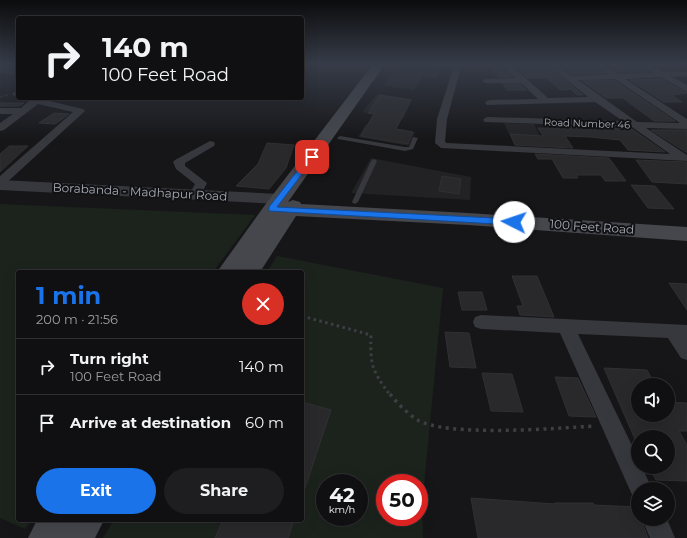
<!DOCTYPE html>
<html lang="en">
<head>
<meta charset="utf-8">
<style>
  :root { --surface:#101012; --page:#1e1e20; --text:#f1f3f6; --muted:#9c9d9f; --line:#303032; --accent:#1a73e8 }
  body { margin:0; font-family:Montserrat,sans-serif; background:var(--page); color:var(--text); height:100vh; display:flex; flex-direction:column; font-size:15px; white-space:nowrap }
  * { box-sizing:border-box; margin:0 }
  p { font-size:13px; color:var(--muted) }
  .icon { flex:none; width:22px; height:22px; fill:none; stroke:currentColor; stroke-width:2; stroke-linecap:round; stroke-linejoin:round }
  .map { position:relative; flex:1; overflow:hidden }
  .side { position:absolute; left:16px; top:270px; width:288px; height:252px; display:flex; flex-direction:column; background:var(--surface); border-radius:4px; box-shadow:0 4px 16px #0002,0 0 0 1px var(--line) }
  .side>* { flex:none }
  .top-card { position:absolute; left:16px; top:16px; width:288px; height:84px; border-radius:4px; box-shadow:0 4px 16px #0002,0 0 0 1px var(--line); background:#101012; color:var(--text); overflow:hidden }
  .controls { position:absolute; left:631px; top:378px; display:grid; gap:8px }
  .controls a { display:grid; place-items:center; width:44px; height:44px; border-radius:50%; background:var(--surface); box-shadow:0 4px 16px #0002,0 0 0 1px var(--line); font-size:20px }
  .speed { position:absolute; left:316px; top:474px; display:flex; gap:8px; font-size:20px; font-weight:700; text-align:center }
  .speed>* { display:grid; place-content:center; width:52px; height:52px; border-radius:50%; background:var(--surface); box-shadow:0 4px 16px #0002,0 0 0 1px var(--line); line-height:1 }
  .speed small { font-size:10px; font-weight:400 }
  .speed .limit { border:6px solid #d22; background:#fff; color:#111 }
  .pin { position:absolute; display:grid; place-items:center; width:34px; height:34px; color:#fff; margin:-17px; border-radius:8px; box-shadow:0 2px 6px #0006 }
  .me { position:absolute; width:44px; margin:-22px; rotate:274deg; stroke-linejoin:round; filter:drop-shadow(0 0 3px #0008) }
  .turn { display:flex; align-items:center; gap:14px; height:84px; padding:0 20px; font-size:18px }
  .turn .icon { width:52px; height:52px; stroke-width:2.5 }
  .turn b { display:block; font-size:28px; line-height:34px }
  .round { display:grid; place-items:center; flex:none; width:42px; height:42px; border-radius:21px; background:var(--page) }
  .head { display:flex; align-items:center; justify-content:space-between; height:68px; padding:0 20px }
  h1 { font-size:24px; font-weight:700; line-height:30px; color:var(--accent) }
  .action { display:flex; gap:8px; margin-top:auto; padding:8px 20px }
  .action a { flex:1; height:46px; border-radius:24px; background:var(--accent); color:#fff; font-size:16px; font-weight:700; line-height:46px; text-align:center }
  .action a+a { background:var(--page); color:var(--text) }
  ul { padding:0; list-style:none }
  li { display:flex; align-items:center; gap:12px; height:56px; padding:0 20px; border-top:1px solid var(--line) }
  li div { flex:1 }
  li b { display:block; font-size:15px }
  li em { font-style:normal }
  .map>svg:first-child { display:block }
  .built { fill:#222225 }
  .green { fill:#1c231d; fill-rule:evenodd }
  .building { fill:#29292c; stroke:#303034 }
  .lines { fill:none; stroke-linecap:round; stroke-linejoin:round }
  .path-far2 { stroke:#3d3f44; stroke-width:1.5; stroke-dasharray:1 1.5; stroke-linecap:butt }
  .path-far1 { stroke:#3d3f44; stroke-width:3; stroke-dasharray:2.5 3.5; stroke-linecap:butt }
  .path { stroke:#3d3f44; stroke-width:3.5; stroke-dasharray:3 4.5; stroke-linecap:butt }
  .service { fill:#37383d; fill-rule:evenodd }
  .minor { fill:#37383d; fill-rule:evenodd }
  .tertiary { fill:#37383d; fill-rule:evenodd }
  .secondary { fill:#45474d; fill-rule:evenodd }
  .route { fill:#1a73e8; stroke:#114b97 }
  .labels { text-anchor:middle; stroke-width:4; stroke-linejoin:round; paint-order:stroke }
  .far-street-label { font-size:10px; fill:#a8adb8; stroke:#111113 }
  .street-label { font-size:12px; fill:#a8adb8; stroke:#111113 }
</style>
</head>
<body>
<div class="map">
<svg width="687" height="538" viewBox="0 0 687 538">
  <rect width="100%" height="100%" fill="#161618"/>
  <g class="built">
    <polygon points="400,64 422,64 441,66 436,78 423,76 414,90 383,86"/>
    <polygon points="377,94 412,99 403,119 398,118 394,128 415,132 409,146 358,137 366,124 372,125 378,115 362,112"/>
    <polygon points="504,123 534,124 540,136 509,134"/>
    <polygon points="371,158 471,177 470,200 351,193"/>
  </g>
  <g class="green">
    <polygon points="0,204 255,215 213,272 18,272 18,520 32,520 25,529 0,518"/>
    <path d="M277,256L443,288L422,506L423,538H103L114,520H302V272H267ZM325,483H359V517H325ZM385,483H419V517H385Z"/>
  </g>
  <g class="building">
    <polygon points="0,64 18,64 18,76 0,71"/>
    <polygon points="488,64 500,64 512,77 498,77"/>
    <polygon points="512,64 546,64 583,95 577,95 571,89 560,90 547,78 528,78"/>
    <polygon points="558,64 593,64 604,73 571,74"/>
    <polygon points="642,68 648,72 618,72 613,69"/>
    <polygon points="661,79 687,93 672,95 682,102 664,102 630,80"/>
    <polygon points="583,81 615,81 675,121 654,121 623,98 606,98"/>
    <polygon points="503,84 520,84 526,90 507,90"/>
    <polygon points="380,95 411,100 396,129 413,132 408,144 361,136 374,114 368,113"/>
    <polygon points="0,103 24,103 19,106 0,106"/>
    <polygon points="54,113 69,114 55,124 39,123"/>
    <polygon points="544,126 632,129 665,152 628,150 620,140 590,137 565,136 573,148 515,145 510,134 543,136 538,128 545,128"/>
    <polygon points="651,130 687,130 687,153"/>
    <polygon points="267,143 294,145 286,168 269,189 236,186 258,164"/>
    <polygon points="9,146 28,146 0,172 0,154"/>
    <polygon points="535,154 609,158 626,181 605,181 601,175 576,175 578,178 563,178 552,159 538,159"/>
    <polygon points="636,160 687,162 687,184 652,182"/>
    <polygon points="442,176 461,179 459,194 439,191"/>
    <polygon points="631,185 655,186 674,209 648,208"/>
    <polygon points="512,276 537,276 554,317 520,315 517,306 523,306"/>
    <polygon points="669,283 687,284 687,310"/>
    <polygon points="458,292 482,292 487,310 462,310"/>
    <polygon points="445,332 469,333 476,368 450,367"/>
    <polygon points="604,368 647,370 655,385 638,385 638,415 668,415 668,402 687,403 687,431 679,431 687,445 687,481 656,480 649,467 668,467 668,437 638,435 638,446"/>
    <polygon points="482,373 512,374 523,412 491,411"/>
    <polygon points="555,377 578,378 596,417 569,416"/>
    <polygon points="302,402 331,410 304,491 302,490"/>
    <polygon points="471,498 555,504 555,503 593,503 594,505 638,507 638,519 641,519 648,538 478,538"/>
    <polygon points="223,520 294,520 288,538 215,538"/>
  </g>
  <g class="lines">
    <polyline class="path-far2" points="0,97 8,95"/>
    <path class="path-far1" d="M302,316L371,335C370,366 372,370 390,395"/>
    <path class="path" d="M390,394C397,403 407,413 416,419C444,438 558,428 595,426"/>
    <g class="service">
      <polygon points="340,136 405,147 409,147 413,137 418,138 413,149 405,151 338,139 337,138"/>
      <polygon points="374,159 377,161 358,202 355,204 353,203 352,202 371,161"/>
    </g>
    <g class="minor">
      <path d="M430,64L460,65L461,67L447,119L445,142L447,143L670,154L632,127L485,122L483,120L485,118L488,117L623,121L595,102L487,105L485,103L487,101L490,100L538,99L521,83H486L482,81L486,79L515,78L501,64H510L548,98L588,97L547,64H556L571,76L608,74L594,64H603L618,74L653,73L639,64H649L664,72H687V76L672,77L687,85V92L661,77L625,79L687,119V129L646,128L687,155V161L441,148L435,143L437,119L453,69L434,66ZM615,79L680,123L637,122L578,80Z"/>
      <polygon points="18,89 18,98 12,94"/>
      <polygon points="23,98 37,98 83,109 85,111 4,185 0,186 0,176 73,112 38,104 4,130 0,131 0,123 13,114 0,114 0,108 21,108 29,101"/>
      <polygon points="210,141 214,142 215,144 214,146 185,163 185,166 207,183 199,198 191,198 189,195 195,184 176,169 173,162 175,160"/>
      <polygon points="481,315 687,325 687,360 681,358 668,338 578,334 638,458 638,467 642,467 652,489 638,489 638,499 633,497 560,333 481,329 475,327 473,322 475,317"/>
      <polygon points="642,519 667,519 675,538 650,538"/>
    </g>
    <polygon class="tertiary" points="0,180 280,194 286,196 288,199 286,202 280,204 0,190"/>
    <g class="secondary">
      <polygon points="373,64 385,64 288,202 293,200 300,202 301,204 468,213 687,227 687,241 468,225 296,216 260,272 217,272 265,205"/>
      <polygon points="37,520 104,520 95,538 28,538"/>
    </g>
  </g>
  <linearGradient id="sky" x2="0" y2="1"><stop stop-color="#0c0c0d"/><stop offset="0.46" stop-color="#363c48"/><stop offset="1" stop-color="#363c48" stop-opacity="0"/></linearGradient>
  <rect width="687" height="139" fill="url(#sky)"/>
  <polygon class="route" points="309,156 315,157 277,207 514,219 518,222 514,225 269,211 269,207"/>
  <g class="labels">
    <g class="far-street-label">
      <text transform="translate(587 123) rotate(2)" y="4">Road Number 46</text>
    </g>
    <g class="street-label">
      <text transform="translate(140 192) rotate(3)" y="4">Borabanda - Madhapur Road</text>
      <text transform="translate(592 227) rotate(4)" y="4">100 Feet Road</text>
    </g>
  </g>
</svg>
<div class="controls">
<a><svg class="icon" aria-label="sound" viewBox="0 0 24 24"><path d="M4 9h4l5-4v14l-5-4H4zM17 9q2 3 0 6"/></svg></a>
<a><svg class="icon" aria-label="search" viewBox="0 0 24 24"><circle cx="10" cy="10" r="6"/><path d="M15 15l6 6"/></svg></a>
<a><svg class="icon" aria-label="layers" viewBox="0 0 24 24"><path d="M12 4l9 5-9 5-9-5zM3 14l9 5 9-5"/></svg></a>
</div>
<div class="speed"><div>42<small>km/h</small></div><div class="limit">50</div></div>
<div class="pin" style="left:312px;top:157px;background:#d93025"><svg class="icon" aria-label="arrive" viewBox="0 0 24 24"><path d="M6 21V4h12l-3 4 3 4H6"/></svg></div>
<svg class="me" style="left:514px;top:222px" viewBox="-20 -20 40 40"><circle r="19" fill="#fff"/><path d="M0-13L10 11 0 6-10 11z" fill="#1a73e8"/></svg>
<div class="top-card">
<div class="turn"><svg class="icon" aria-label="right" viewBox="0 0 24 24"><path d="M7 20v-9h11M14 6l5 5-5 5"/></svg><div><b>140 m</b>100 Feet Road</div></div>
</div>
<section class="side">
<div class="head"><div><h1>1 min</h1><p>200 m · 21:56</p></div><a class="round" style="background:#d93025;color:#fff"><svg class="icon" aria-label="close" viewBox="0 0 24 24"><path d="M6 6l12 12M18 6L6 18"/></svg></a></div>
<ul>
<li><svg class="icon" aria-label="right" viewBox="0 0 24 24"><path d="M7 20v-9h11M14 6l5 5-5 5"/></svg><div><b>Turn right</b><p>100 Feet Road</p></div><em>140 m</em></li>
<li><svg class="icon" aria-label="arrive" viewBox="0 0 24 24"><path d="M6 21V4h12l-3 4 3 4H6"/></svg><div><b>Arrive at destination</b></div><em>60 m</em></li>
</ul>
<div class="action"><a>Exit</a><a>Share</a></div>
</section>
</div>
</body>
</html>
